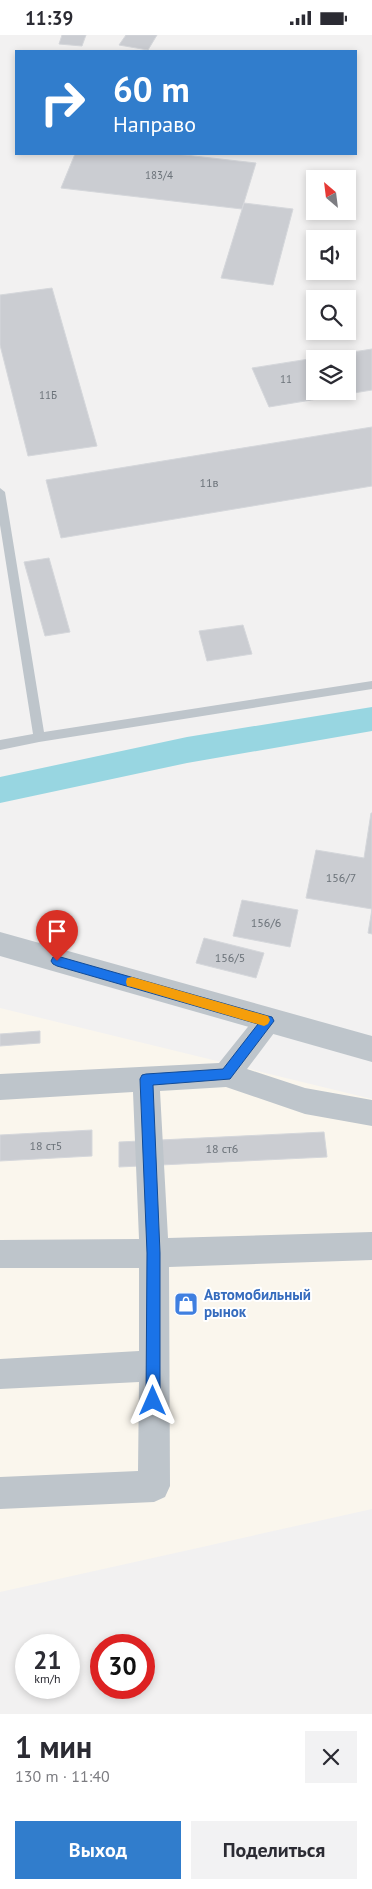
<!DOCTYPE html>
<html lang="ru">
<head>
<meta charset="utf-8">
<style>
  :root { --surface:#fff; --page:#f2f2f3; --text:#2b2b33; --muted:#7c7c81; --accent:#317dcc }
  body { margin:0; font-family:"PT Sans",sans-serif; background:var(--page); color:var(--text); height:100vh; display:flex; flex-direction:column; font-size:19px; white-space:nowrap }
  * { box-sizing:border-box; margin:0 }
  p { font-size:16px; color:var(--muted) }
  .icon { flex:none; width:28px; height:28px; fill:none; stroke:currentColor; stroke-width:2; stroke-linecap:round; stroke-linejoin:round }
  .map { position:relative; height:1679px; overflow:hidden }
  .panel { display:flex; flex-direction:column; background:var(--surface); flex:1 }
  .panel>* { flex:none }
  .guide { position:absolute; left:15px; top:15px; width:342px; height:105px; border-radius:0px; box-shadow:0 2px 8px #0003; background:#317dcc; color:#fff; overflow:hidden }
  .needle { width:32px; rotate:332deg }
  .controls { position:absolute; left:306px; top:135px; display:grid; gap:10px }
  .controls a { display:grid; place-items:center; width:50px; height:50px; border-radius:0px; background:var(--surface); box-shadow:0 2px 8px #0003; font-size:25px }
  .speed { position:absolute; left:15px; top:1599px; display:flex; gap:10px; font-size:25px; font-weight:700; text-align:center }
  .speed>* { display:grid; place-content:center; width:65px; height:65px; border-radius:50%; background:var(--surface); box-shadow:0 2px 8px #0003; line-height:1 }
  .speed small { font-size:12px; font-weight:400 }
  .speed .limit { border:8px solid #d22; background:#fff; color:#111 }
  .pin { position:absolute; display:grid; place-items:center; width:42px; height:42px; color:#fff; margin:-51px -21px; border-radius:50% 50% 50% 0; rotate:-45deg; box-shadow:0 0 5px #0007 }
  .pin .icon { rotate:45deg }
  .me { position:absolute; width:55px; margin:-28px; rotate:0deg; stroke-linejoin:round; filter:drop-shadow(0 0 4px #0008) }
  .turn { display:flex; align-items:center; gap:18px; height:105px; padding:0 15px; font-size:22px }
  .turn .icon { width:65px; height:65px; stroke-width:2.5 }
  .turn b { display:block; font-size:35px; line-height:42px }
  .round { display:grid; place-items:center; flex:none; width:52px; height:52px; border-radius:0px; background:var(--page) }
  .headline { display:flex; align-items:center; justify-content:space-between; height:85px; padding:0 15px }
  h1 { font-size:30px; font-weight:700; line-height:38px }
  .button { display:flex; gap:10px; margin-top:auto; padding:10px 15px }
  .button a { flex:1; height:58px; border-radius:0px; background:var(--accent); color:#fff; font-size:20px; font-weight:700; line-height:58px; text-align:center }
  .button a+a { background:var(--page); color:var(--text) }
  .status { display:flex; justify-content:space-between; align-items:center; height:35px; padding:0 25px; background:var(--surface); direction:ltr }
  .status svg { height:14px; fill:currentColor }
  .map>svg:first-child { display:block }
  .commercial { fill:#faf6ed }
  .lines { fill:none; stroke-linecap:round; stroke-linejoin:round }
  .canal { fill:#98d6e1; fill-rule:evenodd }
  .building { fill:#cbcdd2; stroke:#d5d7db; fill-rule:evenodd }
  .service { fill:#bec5cb; fill-rule:evenodd }
  .minor { fill:#bec5cb; fill-rule:evenodd }
  .tertiary { fill:#bec5cb; fill-rule:evenodd }
  .route { fill:#1a73e8; stroke:#114b97 }
  .slow { fill:#f59e0b }
  .labels { text-anchor:middle; stroke-width:4; stroke-linejoin:round; paint-order:stroke }
  .far-number-label { font-size:11px; fill:#6b7279 }
  .number-label { font-size:12px; fill:#6b7279 }
  .shop-label { font-size:15px; font-weight:bold; fill:#366cbe; stroke:#fff; text-anchor:start }
</style>
</head>
<body>
<div class="status"><b>11:39</b><svg viewBox="0 0 49 12"><path d="M0 12V9h3v3zM5 12V6h3v6zM10 12V3h3v9zM15 12V0h3v12zM26 1h20v11H26zM47 4h2v5h-2z"/></svg></div>
<div class="map">
<svg width="372" height="1679" viewBox="0 0 372 1679">
  <rect width="100%" height="100%" fill="#f2f1f1"/>
  <polygon class="commercial" points="0,973 372,1064 372,1474 0,1557"/>
  <g class="lines">
    <polygon class="canal" points="372,672 372,696 187,728 0,768 0,742 187,702"/>
  </g>
  <g class="building">
    <polygon points="62,0 86,0 82,11 59,9"/>
    <polygon points="126,0 157,0 148,15 119,10"/>
    <polygon points="75,119 176,119 256,128 242,174 61,153"/>
    <polygon points="244,168 293,174 273,250 221,243"/>
    <polygon points="52,253 97,411 28,421 0,310 0,260"/>
    <path d="M372,314V355L269,372L252,333ZM315,324H348V356H315Z"/>
    <polygon points="372,392 372,451 61,503 46,445"/>
    <polygon points="49,523 70,597 45,601 24,527"/>
    <polygon points="243,590 252,619 207,626 199,596"/>
    <polygon points="371,778 372,778 372,899 368,898 372,874 306,863 316,815 364,823"/>
    <polygon points="242,865 298,875 290,912 233,901"/>
    <polygon points="204,903 264,918 256,943 196,928"/>
    <polygon points="40,996 40,1008 0,1011 0,999"/>
    <polygon points="92,1095 92,1121 0,1126 0,1100"/>
    <polygon points="324,1097 327,1122 119,1132 119,1107"/>
  </g>
  <g class="lines">
    <polygon class="service" points="0,453 5,457 44,697 372,646 372,654 39,707 0,715 0,705 33,699 0,490"/>
    <polygon class="minor" points="268,974 277,978 281,986 277,994 247,1034 305,1053 372,1065 372,1091 305,1079 226,1052 160,1056 168,1203 372,1197 372,1225 169,1232 170,1451 165,1462 154,1467 0,1474 0,1442 138,1436 139,1347 0,1354 0,1324 139,1316 139,1233 0,1233 0,1205 139,1204 133,1057 0,1065 0,1039 219,1028 259,978"/>
    <polygon class="tertiary" points="0,897 372,1001 372,1027 0,921"/>
  </g>
  <polygon class="route" points="57,921 268,981 272,982 274,986 230,1044 153,1050 160,1218 160,1366 158,1371 153,1373 148,1371 146,1366 147,1218 140,1044 142,1040 146,1039 223,1034 258,989 57,931 53,929 51,926 53,922"/>
  <polygon class="slow" points="132,942 264,980 268,981 270,985 268,989 264,991 132,952 127,951 126,947 127,943"/>
  <defs>
    <g id="shop-square" transform="scale(1.25)"><rect x="-9" y="-9" width="18" height="18" rx="4" fill="#3f7fe0" stroke="#fff"/><path d="M-5-2.5h2.3a2.7 3.5 0 0 1 5.4 0H5L5.5 6h-11ZM-1.5-2.5h3a1.5 2.3 0 0 0-3 0Z" fill="#fff"/></g>
  </defs>
  <g fill-rule="evenodd">
    <use href="#shop-square" x="186" y="1269"/>
  </g>
  <g class="labels">
    <g class="far-number-label">
      <text x="159" y="144">183/4</text>
      <text x="286" y="348">11</text>
      <text x="48" y="364">11Б</text>
    </g>
    <g class="number-label">
      <text x="209" y="452">11в</text>
      <text x="341" y="847">156/7</text>
      <text x="266" y="892">156/6</text>
      <text x="230" y="927">156/5</text>
      <text x="46" y="1115">18 ст5</text>
      <text x="222" y="1118">18 ст6</text>
    </g>
    <g class="shop-label">
      <text x="204" y="1265">Автомобильный<tspan x="204" dy="17">рынок</tspan></text>
    </g>
  </g>
</svg>
<div class="controls">
<a><svg class="needle" viewBox="-14 -14 28 28"><path d="M0-13l5 13h-10z" fill="#e53935"/><path d="M0 13l5-13h-10z" fill="#7c7c81"/></svg></a>
<a><svg class="icon" aria-label="sound" viewBox="0 0 24 24"><path d="M4 9h4l5-4v14l-5-4H4zM17 9q2 3 0 6"/></svg></a>
<a><svg class="icon" aria-label="search" viewBox="0 0 24 24"><circle cx="10" cy="10" r="6"/><path d="M15 15l6 6"/></svg></a>
<a><svg class="icon" aria-label="layers" viewBox="0 0 24 24"><path d="M12 4l9 5-9 5-9-5zM3 14l9 5 9-5"/></svg></a>
</div>
<div class="speed"><div>21<small>km/h</small></div><div class="limit">30</div></div>
<div class="pin" style="left:57px;top:926px;background:#d93025"><svg class="icon" aria-label="arrive" viewBox="0 0 24 24"><path d="M6 21V4h12l-3 4 3 4H6"/></svg></div>
<svg class="me" style="left:153px;top:1366px" viewBox="-20 -20 40 40"><path d="M0-17L14 15 0 8-14 15z" fill="#1a73e8" stroke="#fff" stroke-width="4"/></svg>
<div class="guide">
<div class="turn"><svg class="icon" aria-label="right" viewBox="0 0 24 24"><path d="M7 20v-9h11M14 6l5 5-5 5"/></svg><div><b>60 m</b>Направо</div></div>
</div>
</div>
<section class="panel">
<div class="headline"><div><h1>1 мин</h1><p>130 m · 11:40</p></div><a class="round"><svg class="icon" aria-label="close" viewBox="0 0 24 24"><path d="M6 6l12 12M18 6L6 18"/></svg></a></div>
<div class="button"><a>Выход</a><a>Поделиться</a></div>
</section>
</body>
</html>
